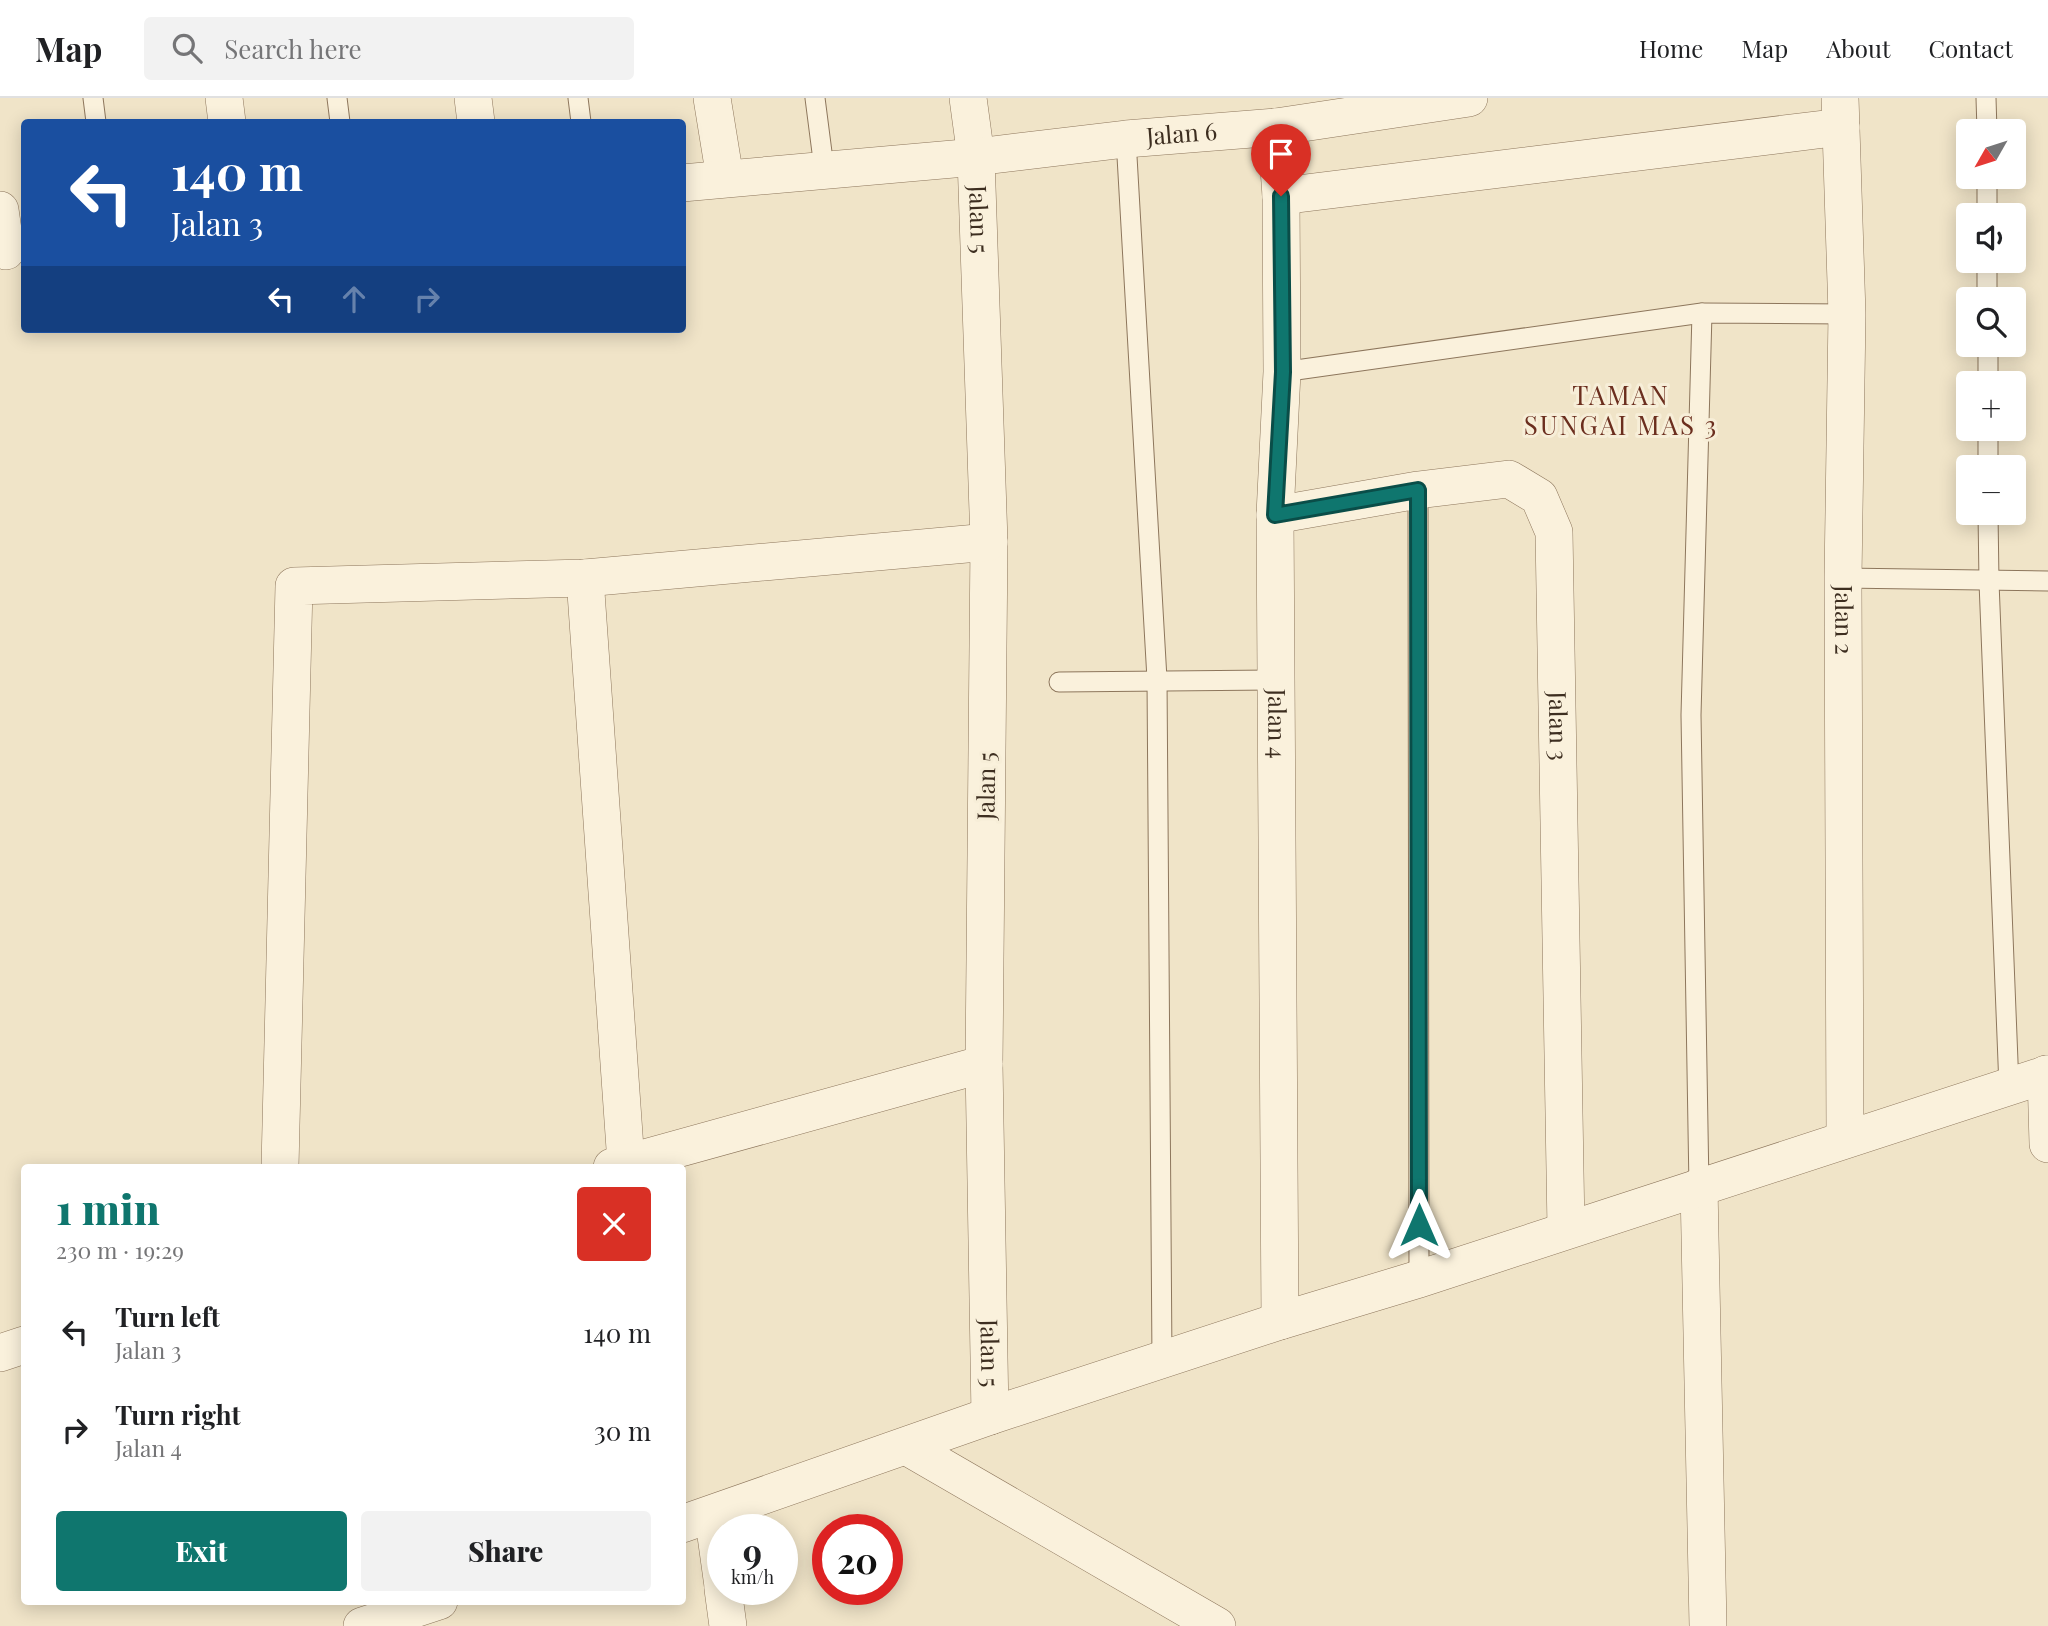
<!DOCTYPE html>
<html lang="en">
<head>
<meta charset="utf-8">
<style>
  :root { --surface:#fff; --page:#f2f2f2; --text:#202124; --muted:#757577; --line:#e0e0e0; --accent:#0f766e }
  body { margin:0; font-family:"Playfair Display",serif; background:var(--page); color:var(--text); height:100vh; display:flex; flex-direction:column; font-size:26px; white-space:nowrap }
  * { box-sizing:border-box; margin:0 }
  p { font-size:23px; color:var(--muted) }
  .icon { flex:none; width:38px; height:38px; fill:none; stroke:currentColor; stroke-width:2; stroke-linecap:round; stroke-linejoin:round }
  .map { position:relative; flex:1; overflow:hidden }
  .sheet { position:absolute; left:21px; top:1066px; width:665px; height:441px; display:flex; flex-direction:column; background:var(--surface); border-radius:7px; box-shadow:0 4px 18px #0003 }
  .sheet>* { flex:none }
  .guide { position:absolute; left:21px; top:21px; width:665px; height:214px; border-radius:7px; box-shadow:0 4px 18px #0003; background:#1a4fa0; color:#fff; overflow:hidden }
  .needle { width:46px; rotate:231deg }
  .tools { position:absolute; left:1956px; top:21px; display:grid; gap:14px }
  .tools a { display:grid; place-items:center; width:70px; height:70px; border-radius:7px; background:var(--surface); box-shadow:0 4px 18px #0003; font-size:35px }
  .speed { position:absolute; left:707px; top:1416px; display:flex; gap:14px; font-size:35px; font-weight:700; text-align:center }
  .speed>* { display:grid; place-content:center; width:91px; height:91px; border-radius:50%; background:var(--surface); box-shadow:0 4px 18px #0003; line-height:1 }
  .speed small { font-size:18px; font-weight:400 }
  .speed .limit { border:10px solid #d22; background:#fff; color:#111 }
  .pin { position:absolute; display:grid; place-items:center; width:60px; height:60px; color:#fff; margin:-72px -30px; border-radius:50% 50% 50% 0; rotate:-45deg; box-shadow:0 0 7px #0007 }
  .pin .icon { rotate:45deg }
  .me { position:absolute; width:77px; margin:-38px; rotate:0deg; stroke-linejoin:round; filter:drop-shadow(0 0 5px #0008) }
  .turn { display:flex; align-items:center; gap:24px; height:147px; padding:0 35px; font-size:32px }
  .turn .icon { width:91px; height:91px; stroke-width:2.5 }
  .turn b { display:block; font-size:49px; line-height:60px }
  .lanes { display:flex; align-items:center; height:66px; padding:0 35px; background:#0003; justify-content:center; gap:35px; direction:ltr }
  .lanes .off { opacity:.35 }
  .round { display:grid; place-items:center; flex:none; width:74px; height:74px; border-radius:7px; background:var(--page) }
  .summary { display:flex; align-items:center; justify-content:space-between; height:119px; padding:0 35px }
  h1 { font-size:42px; font-weight:800; line-height:52px; color:var(--accent) }
  .action { display:flex; gap:14px; margin-top:auto; padding:14px 35px }
  .action a { flex:1; height:80px; border-radius:7px; background:var(--accent); color:#fff; font-size:28px; font-weight:800; line-height:80px; text-align:center }
  .action a+a { background:var(--page); color:var(--text) }
  ul { padding:0; list-style:none }
  li { display:flex; align-items:center; gap:21px; height:98px; padding:0 35px }
  li div { flex:1 }
  li b { display:block; font-size:26px }
  li em { font-style:normal }
  header { display:flex; align-items:center; gap:42px; box-sizing:border-box; height:98px; padding:0 35px; background:var(--surface); border-bottom:2px solid var(--line) }
  header strong { font-size:33px }
  nav { display:flex; gap:38px; margin-inline-start:auto; font-size:24px }
  .search { width:490px; height:63px; background:var(--page); display:flex; align-items:center; gap:18px; box-sizing:border-box; padding:0 24px; border-radius:7px; color:var(--muted); font-size:26px }
  .map>svg:first-child { display:block }
  .lines { fill:none; stroke-linecap:round; stroke-linejoin:round }
  .service-casing { stroke:#8d765c; stroke-width:21 }
  .minor-casing { stroke:#8d765c; stroke-width:38 }
  .service { stroke:#faf1dc; stroke-width:19 }
  .minor { stroke:#faf1dc; stroke-width:37 }
  .route-casing { stroke:#0a4d48; stroke-width:18 }
  .route { stroke:#0f766e; stroke-width:12 }
  .labels { text-anchor:middle; stroke-width:6; stroke-linejoin:round; paint-order:stroke }
  .street-label { font-size:24px; fill:#3d2e20; stroke:#f7eed8 }
  .neighbourhood-label { font-size:26px; letter-spacing:2px; fill:#6b2e1e; stroke:#f7eed8 }
</style>
</head>
<body>
<header>
<strong>Map</strong>
<div class="search"><svg class="icon" aria-label="search" viewBox="0 0 24 24"><circle cx="10" cy="10" r="6"/><path d="M15 15l6 6"/></svg>Search here</div>
<nav><a>Home</a><a>Map</a><a>About</a><a>Contact</a></nav>
</header>
<div class="map">
<svg width="2048" height="1528" viewBox="0 0 2048 1528">
  <rect width="100%" height="100%" fill="#f0e4c8"/>
  <g class="lines">
    <g class="service-casing">
      <g id="service">
        <polyline points="93,0 96,24"/>
        <polyline points="337,0 340,24"/>
        <polyline points="578,0 581,24"/>
        <polyline points="815,0 824,70"/>
        <polyline points="1986,0 1987,33"/>
        <polyline points="1126,41 1157,581 1162,1263"/>
        <polyline points="1987,79 1987,117"/>
        <polyline points="1987,163 1987,201"/>
        <polyline points="1988,247 1988,285"/>
        <polyline points="1282,274 1702,215 1847,216"/>
        <polyline points="1988,331 1988,369"/>
        <polyline points="1418,392 1419,1181"/>
        <polyline points="1988,415 1989,484 2009,989"/>
        <polyline points="1843,480 2048,483"/>
        <polyline points="1059,584 1276,582"/>
        <polyline points="1699,1089 1691,617 1702,215"/>
      </g>
    </g>
    <g class="minor-casing">
      <g id="minor">
        <polyline points="224,0 227,24"/>
        <polyline points="473,0 476,24"/>
        <polyline points="712,0 725,80"/>
        <path id="s1" d="M968,0L976,59L989,444L984,966L990,1318"/>
        <path id="s2" d="M1840,0L1847,216L1843,480L1845,1041"/>
        <path id="s3" d="M1276,29L1281,98L1282,274L1275,417L1280,1223"/>
        <path id="s4" d="M682,85L976,59L1126,41L1276,29L1469,0"/>
        <polyline points="1281,98 1841,29"/>
        <polyline points="0,112 6,153"/>
        <path id="s5" d="M1275,417L1418,392L1509,381L1539,399L1554,434L1566,1131"/>
        <polyline points="585,480 626,1065"/>
        <polyline points="2046,976 2048,1046"/>
        <polyline points="280,1069 294,488 585,480 989,444"/>
        <polyline points="612,1069 984,966"/>
        <polyline points="1699,1089 1708,1528"/>
        <polyline points="0,1255 24,1247"/>
        <polyline points="906,1348 1217,1528"/>
        <polyline points="713,1416 723,1488"/>
        <polyline points="682,1426 990,1318 1280,1223 1419,1181 2048,976"/>
        <polyline points="723,1491 728,1528"/>
        <polyline points="362,1528 439,1503"/>
      </g>
    </g>
    <use href="#service" class="service"/>
    <use href="#minor" class="minor"/>
  </g>
  <g class="lines">
    <g class="route-casing">
      <polyline id="route" points="1281,98 1283,274 1275,417 1418,392 1419,1127"/>
    </g>
    <use href="#route" class="route"/>
  </g>
  <g class="labels">
    <g class="street-label">
      <text dy="8" stroke="none"><textPath href="#s4" startOffset="502">Jalan 6</textPath></text>
      <text dy="8" stroke="none"><textPath href="#s1" startOffset="122">Jalan 5</textPath></text>
      <text dy="8" stroke="none"><textPath href="#s2" startOffset="522">Jalan 2</textPath></text>
      <text dy="8" stroke="none"><textPath href="#s3" startOffset="597">Jalan 4</textPath></text>
      <text dy="8" stroke="none"><textPath href="#s5" startOffset="504">Jalan 3</textPath></text>
      <text transform="translate(987 688) rotate(-89)" y="8">Jalan 5</text>
      <text dy="8" stroke="none"><textPath href="#s1" startOffset="1256">Jalan 5</textPath></text>
    </g>
    <g class="neighbourhood-label">
      <text x="1621" y="307">TAMAN<tspan x="1621" dy="30">SUNGAI MAS 3</tspan></text>
    </g>
  </g>
</svg>
<div class="tools">
<a><svg class="needle" viewBox="-14 -14 28 28"><path d="M0-13l5 13h-10z" fill="#e53935"/><path d="M0 13l5-13h-10z" fill="#757577"/></svg></a>
<a><svg class="icon" aria-label="sound" viewBox="0 0 24 24"><path d="M4 9h4l5-4v14l-5-4H4zM17 9q2 3 0 6"/></svg></a>
<a><svg class="icon" aria-label="search" viewBox="0 0 24 24"><circle cx="10" cy="10" r="6"/><path d="M15 15l6 6"/></svg></a>
<a>+</a>
<a>−</a>
</div>
<div class="speed"><div>9<small>km/h</small></div><div class="limit">20</div></div>
<div class="pin" style="left:1281px;top:98px;background:#d93025"><svg class="icon" aria-label="arrive" viewBox="0 0 24 24"><path d="M6 21V4h12l-3 4 3 4H6"/></svg></div>
<svg class="me" style="left:1419px;top:1127px" viewBox="-20 -20 40 40"><path d="M0-17L14 15 0 8-14 15z" fill="#0f766e" stroke="#fff" stroke-width="4"/></svg>
<div class="guide">
<div class="turn"><svg class="icon" aria-label="left" viewBox="0 0 24 24"><path d="M17 20v-9H6M10 6l-5 5 5 5"/></svg><div><b>140 m</b>Jalan 3</div></div>
<div class="lanes"><svg class="icon" aria-label="left" viewBox="0 0 24 24"><path d="M17 20v-9H6M10 6l-5 5 5 5"/></svg><svg class="icon off" aria-label="ahead" viewBox="0 0 24 24"><path d="M12 20V5M6 11l6-6 6 6"/></svg><svg class="icon off" aria-label="right" viewBox="0 0 24 24"><path d="M7 20v-9h11M14 6l5 5-5 5"/></svg></div>
</div>
<section class="sheet">
<div class="summary"><div><h1>1 min</h1><p>230 m · 19:29</p></div><a class="round" style="background:#d93025;color:#fff"><svg class="icon" aria-label="close" viewBox="0 0 24 24"><path d="M6 6l12 12M18 6L6 18"/></svg></a></div>
<ul>
<li><svg class="icon" aria-label="left" viewBox="0 0 24 24"><path d="M17 20v-9H6M10 6l-5 5 5 5"/></svg><div><b>Turn left</b><p>Jalan 3</p></div><em>140 m</em></li>
<li><svg class="icon" aria-label="right" viewBox="0 0 24 24"><path d="M7 20v-9h11M14 6l5 5-5 5"/></svg><div><b>Turn right</b><p>Jalan 4</p></div><em>30 m</em></li>
</ul>
<div class="action"><a>Exit</a><a>Share</a></div>
</section>
</div>
</body>
</html>
